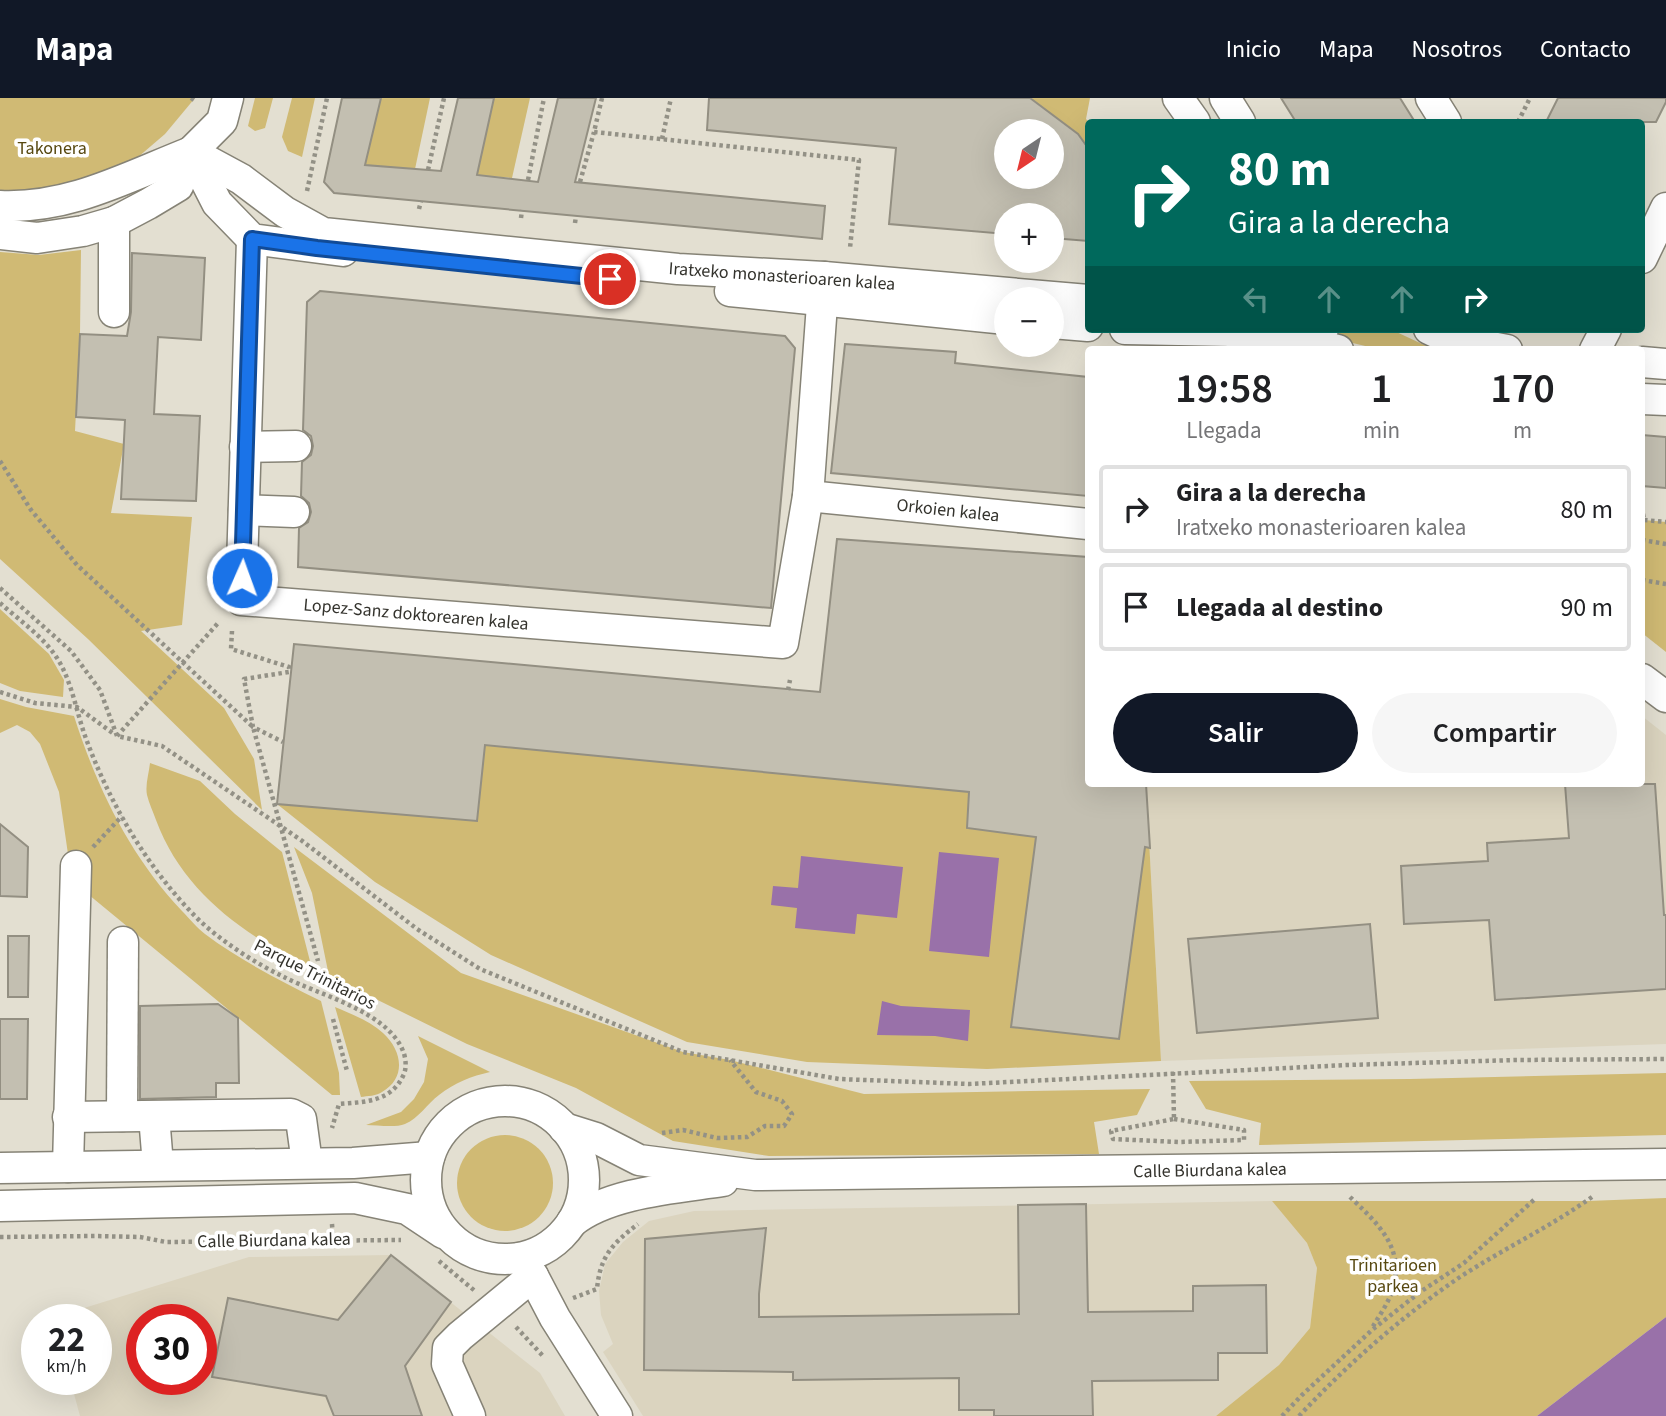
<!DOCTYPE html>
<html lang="es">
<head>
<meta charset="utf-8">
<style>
  :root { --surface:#fff; --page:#f6f6f6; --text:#202124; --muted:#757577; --line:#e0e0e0; --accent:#111827 }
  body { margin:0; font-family:"Source Sans 3",sans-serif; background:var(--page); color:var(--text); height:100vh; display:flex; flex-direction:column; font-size:26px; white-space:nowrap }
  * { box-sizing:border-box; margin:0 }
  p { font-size:23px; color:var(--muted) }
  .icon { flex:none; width:38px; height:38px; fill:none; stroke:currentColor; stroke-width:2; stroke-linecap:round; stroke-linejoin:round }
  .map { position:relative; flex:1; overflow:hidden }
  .sheet { position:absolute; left:1085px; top:248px; width:560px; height:441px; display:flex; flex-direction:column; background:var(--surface); border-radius:7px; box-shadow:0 7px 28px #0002 }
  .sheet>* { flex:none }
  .hud { position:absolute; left:1085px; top:21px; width:560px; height:214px; border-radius:7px; box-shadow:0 7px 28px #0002; background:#00695c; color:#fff; overflow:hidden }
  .needle { width:46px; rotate:215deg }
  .buttons { position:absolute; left:994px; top:21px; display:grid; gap:14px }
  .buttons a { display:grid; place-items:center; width:70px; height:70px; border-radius:50%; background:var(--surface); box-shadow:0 7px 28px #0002; font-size:35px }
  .speed { position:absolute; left:21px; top:1206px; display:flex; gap:14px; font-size:35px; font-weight:700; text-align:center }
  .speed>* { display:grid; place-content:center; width:91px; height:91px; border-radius:50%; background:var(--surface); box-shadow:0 7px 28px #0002; line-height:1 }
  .speed small { font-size:18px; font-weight:400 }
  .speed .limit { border:10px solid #d22; background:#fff; color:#111 }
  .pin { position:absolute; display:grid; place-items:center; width:60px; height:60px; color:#fff; margin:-30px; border:4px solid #fff; border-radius:50%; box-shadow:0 2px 7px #0007 }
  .me { position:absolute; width:77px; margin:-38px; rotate:2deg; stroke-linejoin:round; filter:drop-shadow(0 0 5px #0008) }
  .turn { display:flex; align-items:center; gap:24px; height:147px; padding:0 28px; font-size:32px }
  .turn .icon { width:91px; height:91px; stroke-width:2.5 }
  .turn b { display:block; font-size:49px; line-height:60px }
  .lanes { display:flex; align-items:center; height:66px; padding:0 28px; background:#0003; justify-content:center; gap:35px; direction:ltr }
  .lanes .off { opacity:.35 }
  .eta { display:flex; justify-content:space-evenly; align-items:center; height:119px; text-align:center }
  .eta b { font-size:42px; font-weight:600; line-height:49px }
  .primary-button { display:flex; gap:14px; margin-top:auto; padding:14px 28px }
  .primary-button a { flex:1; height:80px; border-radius:42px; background:var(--accent); color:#fff; font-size:28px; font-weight:600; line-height:80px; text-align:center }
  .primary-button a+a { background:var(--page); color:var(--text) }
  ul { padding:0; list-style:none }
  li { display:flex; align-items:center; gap:21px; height:88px; margin:0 14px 10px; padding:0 14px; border:4px solid var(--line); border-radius:7px }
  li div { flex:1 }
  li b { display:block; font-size:26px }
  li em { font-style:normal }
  header { display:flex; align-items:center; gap:42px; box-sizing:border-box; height:98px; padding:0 35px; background:var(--accent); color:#fff }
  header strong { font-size:33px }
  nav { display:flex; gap:38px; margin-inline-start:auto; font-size:24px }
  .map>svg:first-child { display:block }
  .built { fill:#dbd4bf; fill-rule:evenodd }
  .green { fill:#d0ba74 }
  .water { fill:#9971a9 }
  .building { fill:#c3bfb1; stroke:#938f82; stroke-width:2; fill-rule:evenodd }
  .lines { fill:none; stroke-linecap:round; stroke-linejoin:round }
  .minor-casing { stroke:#868376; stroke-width:33 }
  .path { stroke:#939186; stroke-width:4.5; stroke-dasharray:3.5 3.5; stroke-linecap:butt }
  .minor { stroke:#fff; stroke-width:30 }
  .path-bridge { stroke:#939186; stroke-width:4.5; stroke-dasharray:3.5 3.5; stroke-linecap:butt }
  .route-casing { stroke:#114b97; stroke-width:18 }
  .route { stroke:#1a73e8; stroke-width:12 }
  .labels { text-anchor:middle; stroke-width:7; stroke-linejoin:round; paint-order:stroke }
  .park-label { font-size:18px; fill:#574810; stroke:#fff }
  .street-label { font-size:18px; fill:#34332d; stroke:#fff }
</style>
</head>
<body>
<header>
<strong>Mapa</strong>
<nav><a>Inicio</a><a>Mapa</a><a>Nosotros</a><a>Contacto</a></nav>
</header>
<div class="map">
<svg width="1666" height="1318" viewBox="0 0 1666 1318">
  <rect width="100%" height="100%" fill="#e3dfd1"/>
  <g class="built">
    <polygon points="1642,618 1666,637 1666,946 1161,963 1146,686 1642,686"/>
    <polygon points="1272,1103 1307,1145 1317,1170 1310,1230 1279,1267 1216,1318 643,1318 603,1254 613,1246 601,1217 599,1193 605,1166 623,1144 649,1123 694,1113"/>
    <path d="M391,1157L540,1275L565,1318H80L70,1281H96V1222L55,1221V1219L249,1159ZM142,1222H201V1281H142Z"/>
  </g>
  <g class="green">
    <polygon points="0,0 195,0 165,36 123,72 0,103"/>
    <polygon points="255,0 273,0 265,30 255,33 248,28"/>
    <polygon points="292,0 315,0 302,59 288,53 282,39"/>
    <polygon points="381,0 430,0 415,71 365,67"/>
    <polygon points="494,0 530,0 512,80 477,77"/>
    <polygon points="1030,0 1090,0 1086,21 1089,24 1088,50 1078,36"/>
    <polygon points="81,152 80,236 75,333 124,346 111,415 192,419 182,527 141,533 224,610 254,661 262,712 88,541 0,461 0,154 39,157"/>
    <polygon points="1341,231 1390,231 1435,252 1382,252 1336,241"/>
    <polygon points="1644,422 1666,424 1666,554 1642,535 1642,425"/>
    <polygon points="837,441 1088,459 1088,686 1146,686 1161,963 987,971 807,964 687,944 491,857 375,784 277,706 294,546 820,594"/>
    <polygon points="0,511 49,556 64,582 63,599 20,593 0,585"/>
    <path d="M0,601L26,609L74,618C97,690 130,758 182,813C190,821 197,830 205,836C241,863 281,883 321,903L339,975L340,997H332L83,792L69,763L59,694L40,646L30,634L17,627L0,635Z"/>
    <path d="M150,665L200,683L235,716L282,754L312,871C245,837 183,795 156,722C153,714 149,705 147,697C145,687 149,675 150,665Z"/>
    <polygon points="294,749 461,875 683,954 730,962 864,996 1150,991 1137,1017 1094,1024 1099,1056 769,1058 673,1043 576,990 467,946 329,878 312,795"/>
    <path d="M335,909C351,916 370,923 383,935C402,952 407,980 382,994C377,998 367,998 361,999Z"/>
    <path d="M418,938L490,974C472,978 454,985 439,997C427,1006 419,1020 405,1026C395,1030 377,1027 366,1027L401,1014L414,1001L424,984L428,961Z"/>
    <polygon points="1666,975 1666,1037 1259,1047 1261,1025 1206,1011 1189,983 1410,981"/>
    <circle cx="505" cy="1085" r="48"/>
    <polygon points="1666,1100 1666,1219 1537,1318 1216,1318 1279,1267 1310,1230 1317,1170 1307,1145 1272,1103 1588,1103"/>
  </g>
  <g class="water">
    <polygon points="939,754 999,760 989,859 929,853"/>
    <polygon points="801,758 903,769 897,820 857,816 855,836 795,830 797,810 771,807 773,788 798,790"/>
    <polygon points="882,903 901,908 970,912 968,943 935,938 877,937"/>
    <polygon points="1666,1219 1666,1318 1537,1318"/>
  </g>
  <g class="building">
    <polygon points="342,0 381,0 365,67 441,73 458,0 494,0 477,77 538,84 558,0 596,0 575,84 825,108 822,141 334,95 324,84"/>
    <path d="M709,0H1030L1078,36L1088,50V143L1052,140V117H1006V136L889,126L896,50L707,32ZM1006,33H1052V79H1006Z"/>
    <polygon points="1281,0 1400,0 1415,24 1296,24"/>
    <polygon points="1558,0 1666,0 1666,4 1656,24 1546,24"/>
    <polygon points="132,155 205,160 201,242 158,239 154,316 200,318 196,403 121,401 125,322 76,319 80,236 127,238 131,214"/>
    <polygon points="320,193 785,238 795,250 771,510 298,469 299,430 308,424 311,414 309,405 301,398 302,364 311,357 313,348 311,338 303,332 307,204"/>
    <polygon points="845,246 956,254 955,265 1088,279 1088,398 831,375"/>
    <polygon points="1642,337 1666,339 1666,390 1642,388"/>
    <polygon points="837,441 1088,459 1088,686 1146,686 1150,750 1145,749 1119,941 1011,929 1036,739 967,730 969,694 485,647 477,723 277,706 294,546 820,594"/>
    <polygon points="1565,686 1655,686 1664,817 1666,817 1666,891 1495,902 1489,822 1404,826 1401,768 1488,763 1487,745 1569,740"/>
    <polygon points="0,726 28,749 27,799 0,798"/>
    <polygon points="1370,826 1378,920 1197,935 1188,841"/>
    <polygon points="8,838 29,838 28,899 8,899"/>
    <polygon points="218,906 238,920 239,985 216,985 216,999 140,1001 140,908"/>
    <polygon points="0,921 28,921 27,1001 0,1001"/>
    <polygon points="1086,1106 1088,1214 1193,1213 1193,1188 1266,1187 1267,1255 1218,1255 1218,1282 1092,1283 1093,1318 994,1318 994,1312 959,1312 959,1280 793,1282 793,1274 644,1272 645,1141 766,1130 759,1196 759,1219 1019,1216 1018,1107"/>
    <polygon points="391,1157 451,1204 405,1268 422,1318 334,1318 326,1298 212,1279 228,1200 338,1222"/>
  </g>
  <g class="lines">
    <g class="minor-casing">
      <g id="minor">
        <polyline points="1178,0 1195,24"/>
        <polyline points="1225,0 1240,24"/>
        <polyline points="1431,0 1446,24"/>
        <polyline points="191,54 241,81 285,114 323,135 678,171 824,179 1088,202"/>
        <polyline points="191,54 217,105 252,141 343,153"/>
        <path d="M0,108C70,111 127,79 191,54"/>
        <polyline points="0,136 37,140 83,133 114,124 148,106 178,88 191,54 222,23 228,0"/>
        <polyline points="252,141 241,502 783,545 808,398 824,179"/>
        <polyline points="1642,160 1666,110"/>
        <polyline points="730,193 1006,221"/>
        <polyline points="114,214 114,124"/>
        <polyline points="1052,225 1088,228"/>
        <polyline points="1125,231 1232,233"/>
        <path d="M1230,231C1258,255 1295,252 1323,231"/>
        <polyline points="1429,231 1450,241 1507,252"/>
        <polyline points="1304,244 1338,252"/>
        <polyline points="1595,252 1606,231"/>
        <polyline points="1642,264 1666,266"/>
        <polyline points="1642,301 1666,302"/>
        <polyline points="245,349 296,348"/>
        <polyline points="808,398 1088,426"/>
        <polyline points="244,412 294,414"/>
        <polyline points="1642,581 1666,599"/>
        <circle cx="505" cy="1082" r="79"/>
        <polyline points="122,1018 123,844"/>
        <polyline points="154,1018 158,1067"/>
        <polyline points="68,1019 291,1016 301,1021 307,1065"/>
        <polyline points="564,1030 596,1040 639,1062 755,1077 1666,1066"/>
        <polyline points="68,1069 76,768"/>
        <polyline points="0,1070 353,1065 429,1059"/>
        <polyline points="0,1108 355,1100 407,1111 443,1135"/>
        <path d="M572,1124C609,1094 677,1090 723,1083"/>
        <polyline points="520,1160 533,1178 555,1220 617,1318"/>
        <polyline points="470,1318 447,1266 448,1250 460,1238 533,1178"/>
      </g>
    </g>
    <g class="path">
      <polyline points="191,0 194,2"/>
      <polyline points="602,0 594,34 859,62 850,150"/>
      <polyline points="1518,24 1530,0"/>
      <polyline points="662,41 671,0"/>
      <polyline points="428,72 444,0"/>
      <polyline points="528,82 544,0"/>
      <polyline points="580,84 594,34"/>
      <polyline points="307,93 327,0"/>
      <polyline points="419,111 421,103"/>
      <polyline points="521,120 522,112"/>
      <polyline points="575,125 576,118"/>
      <polyline points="0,363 31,412 77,467 253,629 318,863"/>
      <polyline points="1642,409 1644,422 1642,421"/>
      <polyline points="1644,422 1666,424"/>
      <polyline points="1642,442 1666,446"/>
      <polyline points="1642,482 1666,486"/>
      <polyline points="0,490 71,553 100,592 117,638 162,648 301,742 417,831 480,871 683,954 839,981 969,986 1347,967 1516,962 1666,961"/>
      <path d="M0,505C20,523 47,541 60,565C72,587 76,611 84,635C108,703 148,772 200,823C224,845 255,865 284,879C319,897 387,913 403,953C406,960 407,971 403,978C391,1004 364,1004 339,1006L332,1030"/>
      <polyline points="232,533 231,551 289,569 289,574 244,581 253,629 283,644"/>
      <polyline points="788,592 790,582"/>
      <polyline points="0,594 35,605 77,609 114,636"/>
      <polyline points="93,749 122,718"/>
      <polyline points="333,921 347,973"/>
      <polyline points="1173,974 1174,1021"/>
      <polygon points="1174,1021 1244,1032 1244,1042 1179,1044 1113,1041 1111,1033"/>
      <polyline points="662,1035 683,1032 717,1040 747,1039 765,1028 784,1028 792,1016 782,1003 756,994 730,962"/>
      <path d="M1350,1099C1377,1125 1405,1149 1393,1191C1389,1204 1379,1218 1372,1230"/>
      <polyline points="332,1126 333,1141"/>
      <polyline points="0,1139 95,1138 140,1139 166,1144 401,1142"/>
      <polyline points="439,1163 475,1193"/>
      <path d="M573,1200L597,1191C600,1158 613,1145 638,1126"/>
      <polyline points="516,1229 543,1258"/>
      <polyline points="1282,1318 1302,1297 1372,1232 1420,1194 1464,1165 1536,1100"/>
      <path d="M1299,1318C1348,1266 1401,1219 1460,1179C1503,1151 1550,1129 1592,1099"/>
    </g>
    <use href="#minor" class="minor"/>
    <polyline class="path-bridge" points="117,638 219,524"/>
  </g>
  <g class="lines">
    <g class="route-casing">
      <polyline id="route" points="242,480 252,141 317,150 610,181"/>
    </g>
    <use href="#route" class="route"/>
  </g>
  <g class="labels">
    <g class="park-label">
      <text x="52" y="56">Takonera</text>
      <text x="1393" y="1173">Trinitarioen<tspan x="1393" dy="21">parkea</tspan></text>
    </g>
    <g class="street-label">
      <text transform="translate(782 178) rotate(4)" y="6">Iratxeko monasterioaren kalea</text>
      <text transform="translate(948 412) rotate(6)" y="6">Orkoien kalea</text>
      <text transform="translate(416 516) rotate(5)" y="6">Lopez-Sanz doktorearen kalea</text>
      <text transform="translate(315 876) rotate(27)" y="6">Parque Trinitarios</text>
      <text transform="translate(1210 1072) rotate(-1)" y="6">Calle Biurdana kalea</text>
      <text transform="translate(274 1142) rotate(-1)" y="6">Calle Biurdana kalea</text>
    </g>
  </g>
</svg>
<div class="buttons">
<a><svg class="needle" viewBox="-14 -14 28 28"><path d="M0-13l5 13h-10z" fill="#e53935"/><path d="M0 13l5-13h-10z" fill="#757577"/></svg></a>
<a>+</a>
<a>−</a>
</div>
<div class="speed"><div>22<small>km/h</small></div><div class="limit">30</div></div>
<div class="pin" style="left:610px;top:181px;background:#d93025"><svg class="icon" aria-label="arrive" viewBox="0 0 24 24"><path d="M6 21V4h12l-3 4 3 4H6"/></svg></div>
<svg class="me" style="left:242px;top:480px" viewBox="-20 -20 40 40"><circle r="17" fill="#1a73e8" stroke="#fff" stroke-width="3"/><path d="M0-11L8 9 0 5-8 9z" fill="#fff"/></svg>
<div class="hud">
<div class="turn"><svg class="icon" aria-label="right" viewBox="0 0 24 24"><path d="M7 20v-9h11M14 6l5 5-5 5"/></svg><div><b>80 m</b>Gira a la derecha</div></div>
<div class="lanes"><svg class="icon off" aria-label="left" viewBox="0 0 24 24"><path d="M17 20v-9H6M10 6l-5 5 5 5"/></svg><svg class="icon off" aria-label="ahead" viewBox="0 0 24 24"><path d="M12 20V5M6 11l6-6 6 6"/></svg><svg class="icon off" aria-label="ahead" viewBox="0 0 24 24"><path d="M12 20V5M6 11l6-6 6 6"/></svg><svg class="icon" aria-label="right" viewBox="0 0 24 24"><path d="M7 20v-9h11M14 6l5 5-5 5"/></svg></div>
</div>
<section class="sheet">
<div class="eta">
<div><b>19:58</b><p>Llegada</p></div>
<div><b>1</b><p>min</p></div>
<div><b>170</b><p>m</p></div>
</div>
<ul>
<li><svg class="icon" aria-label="right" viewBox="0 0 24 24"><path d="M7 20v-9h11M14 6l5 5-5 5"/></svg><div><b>Gira a la derecha</b><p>Iratxeko monasterioaren kalea</p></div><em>80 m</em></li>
<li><svg class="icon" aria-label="arrive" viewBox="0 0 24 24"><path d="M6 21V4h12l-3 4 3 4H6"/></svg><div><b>Llegada al destino</b></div><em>90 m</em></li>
</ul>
<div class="primary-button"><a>Salir</a><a>Compartir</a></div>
</section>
</div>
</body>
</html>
